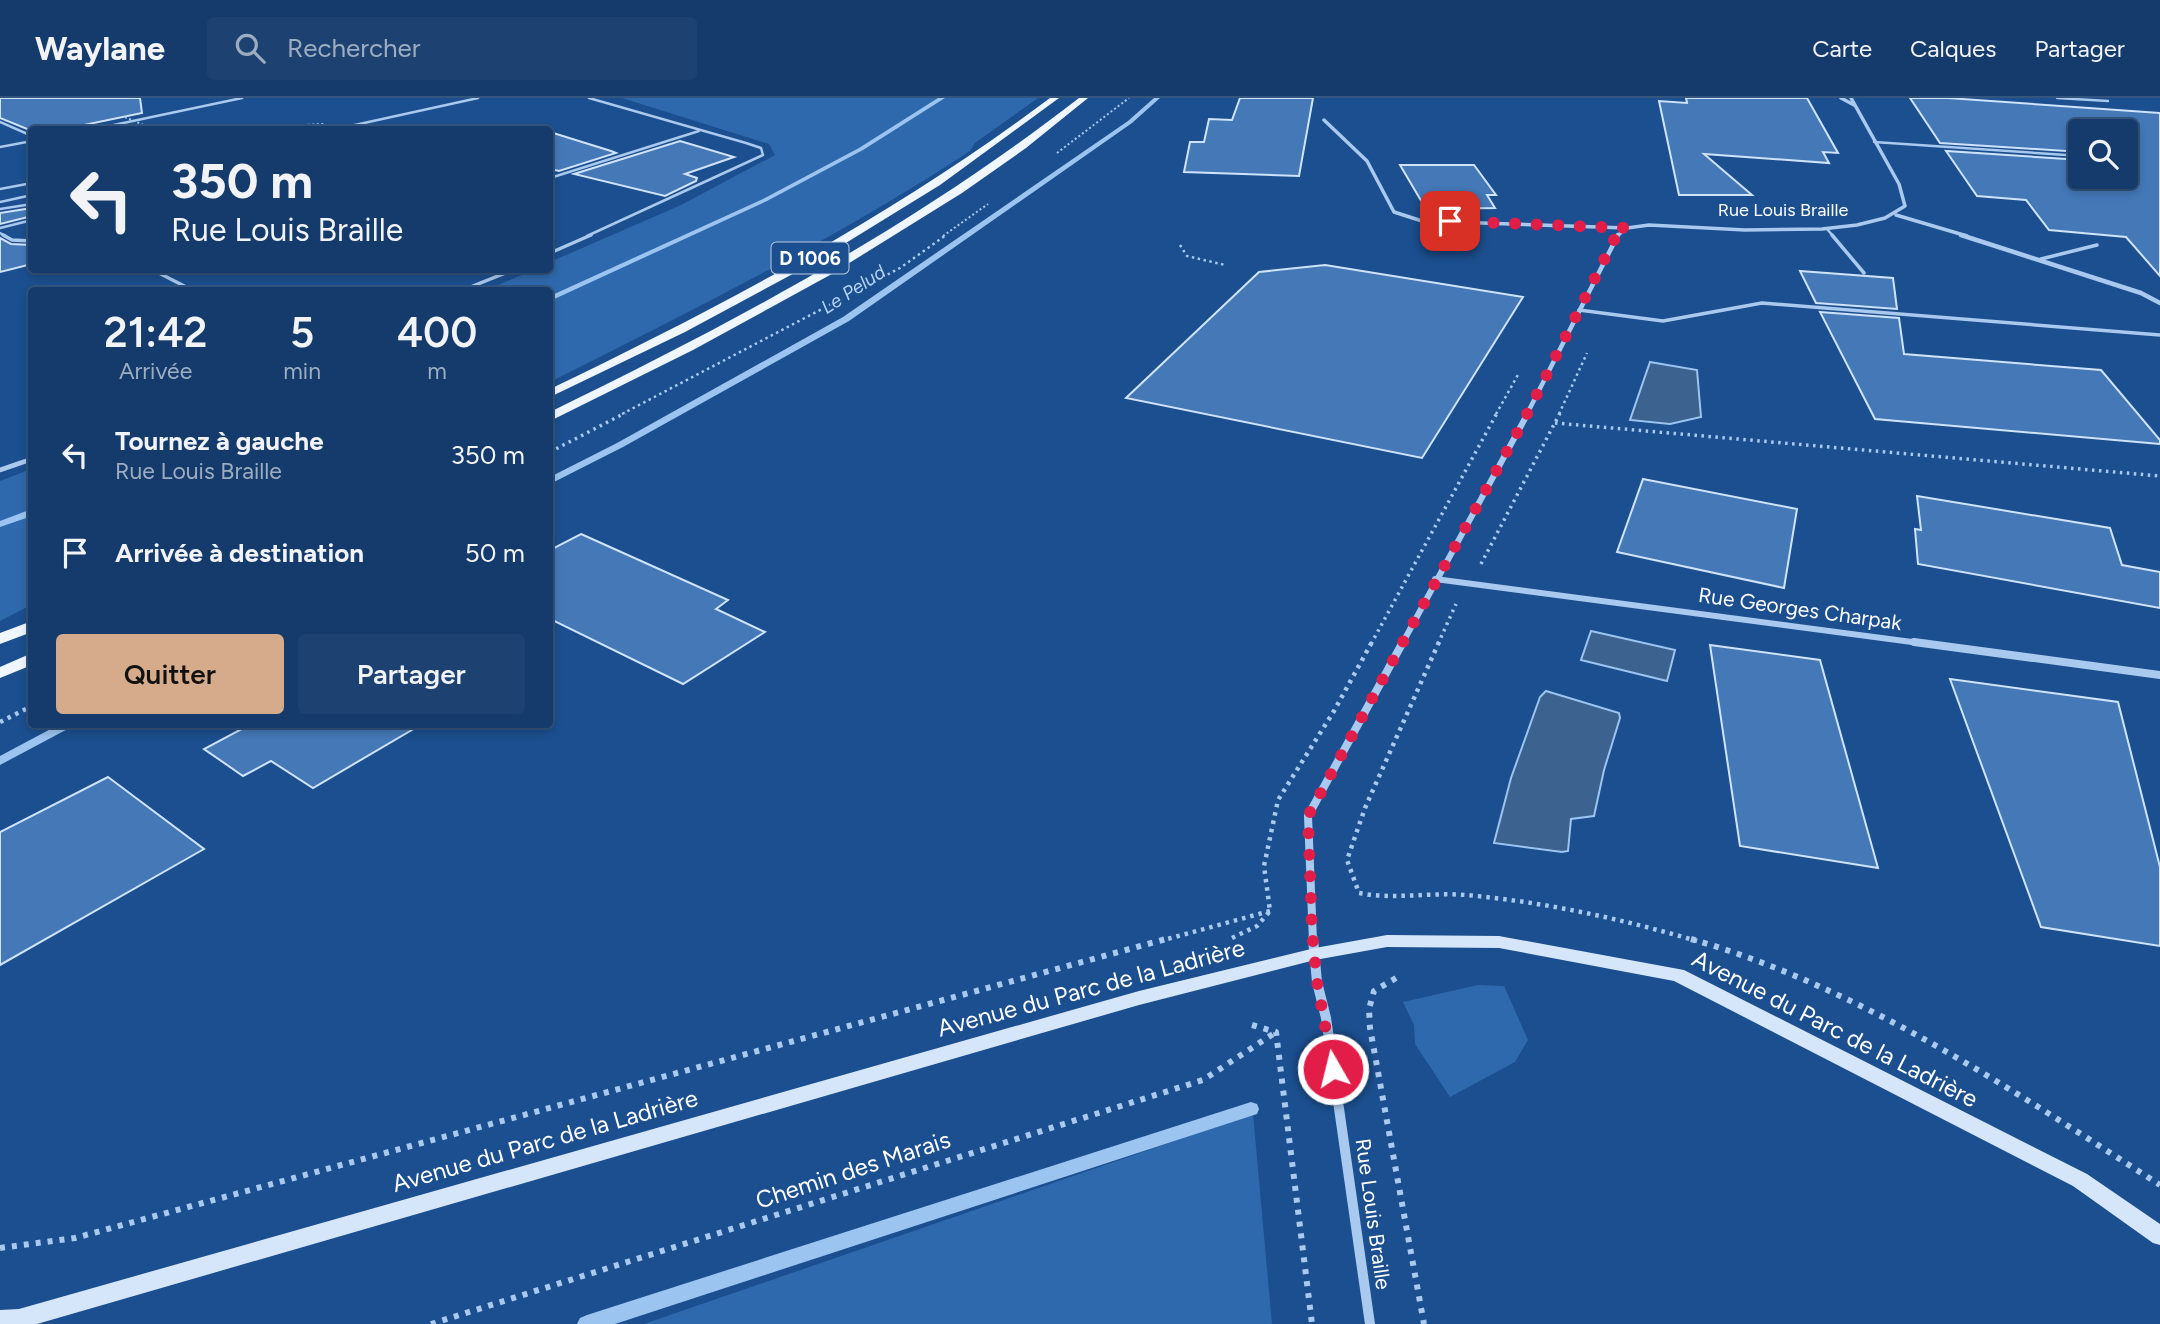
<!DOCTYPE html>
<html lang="fr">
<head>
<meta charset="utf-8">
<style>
  :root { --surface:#143b6b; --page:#1d4271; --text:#f1f3f6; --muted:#9dadc1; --line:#33557e; --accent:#d6ab8b }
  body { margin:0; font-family:Figtree,sans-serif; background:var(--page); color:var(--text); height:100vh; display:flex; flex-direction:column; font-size:26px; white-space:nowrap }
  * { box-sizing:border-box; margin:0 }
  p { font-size:23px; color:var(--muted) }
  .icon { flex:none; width:38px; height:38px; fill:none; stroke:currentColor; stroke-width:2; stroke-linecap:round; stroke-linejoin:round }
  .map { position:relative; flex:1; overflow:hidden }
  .drawer { position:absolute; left:28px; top:189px; width:525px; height:441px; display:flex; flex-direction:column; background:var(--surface); border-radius:7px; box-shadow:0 4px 10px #0003,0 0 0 2px var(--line) }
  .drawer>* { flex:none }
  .banner { position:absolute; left:28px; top:28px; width:525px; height:147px; border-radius:7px; box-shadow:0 4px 10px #0003,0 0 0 2px var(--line); background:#143b6b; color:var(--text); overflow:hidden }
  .controls { position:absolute; left:2068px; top:21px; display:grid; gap:14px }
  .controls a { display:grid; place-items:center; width:70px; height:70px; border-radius:7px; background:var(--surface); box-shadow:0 4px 10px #0003,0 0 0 2px var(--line); font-size:35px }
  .pin { position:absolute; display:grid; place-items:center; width:60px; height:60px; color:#fff; margin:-30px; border-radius:14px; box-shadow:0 4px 10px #0006 }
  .me { position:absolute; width:77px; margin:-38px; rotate:352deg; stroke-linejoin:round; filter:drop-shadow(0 0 5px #0008) }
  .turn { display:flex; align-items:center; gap:24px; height:147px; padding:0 28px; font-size:32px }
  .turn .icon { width:91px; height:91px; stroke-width:2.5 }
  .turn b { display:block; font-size:49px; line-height:60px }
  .eta { display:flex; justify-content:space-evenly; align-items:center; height:119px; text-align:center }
  .eta b { font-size:42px; font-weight:600; line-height:49px }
  .button { display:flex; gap:14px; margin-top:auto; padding:14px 28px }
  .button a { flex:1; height:80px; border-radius:7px; background:var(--accent); color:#111; font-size:28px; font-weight:600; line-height:80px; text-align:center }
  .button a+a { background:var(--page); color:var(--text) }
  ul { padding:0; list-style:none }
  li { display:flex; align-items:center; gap:21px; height:98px; padding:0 28px }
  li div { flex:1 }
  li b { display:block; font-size:26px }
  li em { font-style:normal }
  header { display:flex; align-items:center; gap:42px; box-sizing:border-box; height:98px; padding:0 35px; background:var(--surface); border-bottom:2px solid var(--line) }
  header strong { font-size:33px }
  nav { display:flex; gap:38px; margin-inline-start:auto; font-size:24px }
  .search { width:490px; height:63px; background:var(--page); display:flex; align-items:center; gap:18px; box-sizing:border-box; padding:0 24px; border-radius:7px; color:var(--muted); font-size:26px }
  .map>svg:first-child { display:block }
  .green { fill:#2e69ad }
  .water { fill:#3c6290; stroke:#9cc4f0; stroke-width:2 }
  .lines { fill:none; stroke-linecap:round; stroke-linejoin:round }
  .stream { fill:#9cc4f0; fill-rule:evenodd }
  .building { fill:#4478b7; stroke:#cfe3fa; stroke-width:2 }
  .path-far4 { stroke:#a9c9ee; stroke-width:2; stroke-dasharray:2 2.5; stroke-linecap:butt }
  .path-far3 { stroke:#a9c9ee; stroke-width:2.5; stroke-dasharray:2.5 3.5; stroke-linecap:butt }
  .path-far2 { stroke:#a9c9ee; stroke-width:3.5; stroke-dasharray:2.5 4.5; stroke-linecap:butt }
  .path-far1 { stroke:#a9c9ee; stroke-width:4.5; stroke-dasharray:3.5 5; stroke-linecap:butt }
  .path { stroke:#a9c9ee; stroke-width:6; stroke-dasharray:5 7; stroke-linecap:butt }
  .lane-far2 { stroke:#a9c9ee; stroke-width:2.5 }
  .lane-far1 { stroke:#a9c9ee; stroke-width:3.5 }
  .lane { stroke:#a9c9ee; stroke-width:4.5 }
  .street-far4 { stroke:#a9c9ee; stroke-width:3.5 }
  .street-far3 { stroke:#a9c9ee; stroke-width:4.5 }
  .street-far2 { stroke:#a9c9ee; stroke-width:6 }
  .street-far1 { stroke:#a9c9ee; stroke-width:8 }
  .street { stroke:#a9c9ee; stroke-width:10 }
  .secondary { fill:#d6e6fa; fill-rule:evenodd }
  .primary { fill:#f0f6ff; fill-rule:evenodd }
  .path-bridge { stroke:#a9c9ee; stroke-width:2; stroke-dasharray:2 2.5; stroke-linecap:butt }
  .route { stroke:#e11d48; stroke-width:12; stroke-dasharray:0 21.6 }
  .labels { text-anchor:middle; stroke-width:5; stroke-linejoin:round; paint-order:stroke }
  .far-street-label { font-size:18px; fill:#fff; stroke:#1b4f8f }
  .shield { fill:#1b4f8f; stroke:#bbcadd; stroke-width:2 }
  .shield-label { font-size:19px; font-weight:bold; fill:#fff }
  .far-water-label { font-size:19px; font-style:italic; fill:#b5d3f5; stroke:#1b4f8f }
  .street-label { font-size:21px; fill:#fff; stroke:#1b4f8f }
  .near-street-label { font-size:24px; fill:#fff; stroke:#1b4f8f }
</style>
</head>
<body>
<header>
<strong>Waylane</strong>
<div class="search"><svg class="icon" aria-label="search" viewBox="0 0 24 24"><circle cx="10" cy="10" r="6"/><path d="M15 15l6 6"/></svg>Rechercher</div>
<nav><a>Carte</a><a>Calques</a><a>Partager</a></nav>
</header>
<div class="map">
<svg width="2160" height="1226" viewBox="0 0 2160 1226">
  <rect width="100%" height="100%" fill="#1b4f8f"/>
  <g class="green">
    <path d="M622,0H1038L975,45L970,53C836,141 693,212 550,284V192H486L534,172H550V164L681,107L775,57L769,46Z"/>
    <polygon points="31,371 31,507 0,523 0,383"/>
    <polygon points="1478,887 1504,888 1528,942 1515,964 1450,999 1415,946 1414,927 1403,904"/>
    <polygon points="1253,1016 1272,1226 644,1226"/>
  </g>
  <g class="water">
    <polygon points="1650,264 1697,272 1701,319 1670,326 1630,322"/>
    <polygon points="1591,533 1675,552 1667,583 1581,562"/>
    <polygon points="1546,593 1619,615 1620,620 1604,672 1594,718 1571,721 1568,753 1562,754 1494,745 1511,680 1540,599"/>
  </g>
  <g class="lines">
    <g class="stream">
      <polygon points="938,0 945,0 863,52 767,103 550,203 550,198 763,101 859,50"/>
      <polygon points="1154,0 1160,0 1132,25 849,223 623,349 550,386 550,379 617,345 843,219 1128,23"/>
      <polygon points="32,411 32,418 0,429 0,423"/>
      <polygon points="60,626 77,626 0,667 0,658"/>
      <polygon points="1251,1004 1257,1006 1259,1011 1257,1016 615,1226 577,1226 580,1220 587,1217"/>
    </g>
  </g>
  <g class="building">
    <polygon points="0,0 140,0 142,15 60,32 32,33 0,20"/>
    <polygon points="1240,0 1313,0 1299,78 1184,74 1190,44 1204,44 1209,21 1232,22"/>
    <polygon points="1686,0 1807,0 1838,55 1823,54 1829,65 1704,56 1752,97 1679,97 1659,3 1687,5"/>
    <polygon points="1910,0 1948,0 2160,15 2160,178 2126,139 2049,132 2026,102 1977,98 1946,53 2081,62 2081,79 2126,79 2126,33 2081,33 2081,54 1940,45"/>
    <polygon points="550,34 611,53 616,55 559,73 550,71"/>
    <polygon points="680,43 734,59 685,76 697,80 696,83 665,98 574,76"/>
    <polygon points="1400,67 1474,67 1496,97 1487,97 1495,110 1426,111"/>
    <polygon points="32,110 32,118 0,126 0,115"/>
    <polygon points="0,140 11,146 32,147 32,166 0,174"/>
    <polygon points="1325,167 1523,199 1422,360 1126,300 1259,174"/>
    <polygon points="1800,173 1893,180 1897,211 1816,205"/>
    <polygon points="1820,214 1899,220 1904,256 2101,272 2160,342 2160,346 1875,321"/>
    <polygon points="1643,381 1797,411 1784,490 1617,454"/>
    <polygon points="1917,398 2110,430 2122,467 2160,474 2160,510 1918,466 1915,431 1921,432"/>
    <polygon points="581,436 728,502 716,511 765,534 683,586 550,521 550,452"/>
    <polygon points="1710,547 1820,562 1878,770 1740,748"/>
    <polygon points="1950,581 2118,604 2160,769 2160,848 2041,829"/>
    <polygon points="251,626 422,626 313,690 271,663 243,678 204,651"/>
    <polygon points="108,679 204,751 0,867 0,734"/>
  </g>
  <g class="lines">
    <g class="path-far4">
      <polyline points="1057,55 1129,0"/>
      <polyline points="943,138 988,106"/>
    </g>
    <g class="path-far3">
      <polyline points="1180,147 1187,158 1225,167"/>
      <polyline points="622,316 900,170 946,137"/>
      <polyline points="1496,316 1519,275"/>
      <polyline points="1559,316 1587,255"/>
    </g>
    <g class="path-far2">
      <polyline points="1555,325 2160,378"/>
      <polyline points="550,354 625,315"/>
      <polyline points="1481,466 1560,315"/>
      <polyline points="1371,546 1497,315"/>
      <polyline points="1438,546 1456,506"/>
    </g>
    <g class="path-far1">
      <path d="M1439,544L1365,710L1347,762L1359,795C1394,802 1430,794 1466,797C1545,804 1622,821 1697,843"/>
      <polyline points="0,624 32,608"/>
      <polyline points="1232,840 1257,828 1270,813 1264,768 1278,702 1334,613 1372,544"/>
      <polyline points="1160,843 1270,813"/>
    </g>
    <g class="path">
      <path d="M1691,841C1862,890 2012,992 2160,1087"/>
      <polyline points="1396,880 1374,893 1369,911 1370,930 1424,1226"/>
      <polyline points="1252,927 1276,934 1312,1226"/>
      <polyline points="0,1150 75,1140 1166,841"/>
      <polyline points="431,1226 1203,982 1276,934"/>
    </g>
    <g class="lane-far2">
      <polyline points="2057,0 2108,3"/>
      <polyline points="0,24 32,38"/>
      <polyline points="90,32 242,0"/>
      <polyline points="332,32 478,0"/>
      <polyline points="1874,44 2081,58"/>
      <polyline points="0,49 32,43"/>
      <polyline points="550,80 699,33"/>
      <polyline points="0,91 32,85"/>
      <polyline points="0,104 32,97"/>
      <polyline points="0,111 32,106"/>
      <polyline points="0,130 32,122"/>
      <polyline points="1827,131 1833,138"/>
      <polyline points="0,135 6,138"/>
      <polyline points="587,138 763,57 761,50 746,45 589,0"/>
    </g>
    <g class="lane-far1">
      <polyline points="3,137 12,142 32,143"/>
      <polyline points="1832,137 1864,175"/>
      <polyline points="550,155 591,137"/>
      <polyline points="2041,161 2097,147"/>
      <polyline points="153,172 192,192"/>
      <polyline points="463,192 513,172"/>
      <polyline points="1579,212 1663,223 1762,205 2160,237"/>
    </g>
    <polyline class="lane" points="0,372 32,361"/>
    <g class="street-far4">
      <polyline points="1841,0 1854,7"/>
      <polyline points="1324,22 1367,63 1394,114 1422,123 1627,130"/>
      <polyline points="1896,117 1967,138"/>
      <polyline points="1617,138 1627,130 1649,127 1745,132 1822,131 1857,127 1885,120 1905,108 1899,86 1851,0"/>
    </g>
    <g class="street-far3">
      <polyline points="1961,137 2141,195 2160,205"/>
      <polyline points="1527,316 1618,137"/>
    </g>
    <g class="street-far2">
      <polyline points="1435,481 1927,546"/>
      <polyline points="1402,546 1528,315"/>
    </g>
    <g class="street-far1">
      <polyline points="1914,544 2160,577"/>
      <polyline points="1313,843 1308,718 1403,544"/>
    </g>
    <polyline class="street" points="1313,841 1317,884 1326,920 1370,1226"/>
    <polygon class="secondary" points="1387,837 1499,838 1684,872 2087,1076 2160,1126 2160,1147 2153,1145 2073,1088 1674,883 1499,850 1387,849 1315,862 1139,907 37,1226 0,1226 0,1212 19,1211 1139,893 1315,850"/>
    <g class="primary">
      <path d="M1050,0H1059L940,87L815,164L685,234L550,299V291C725,207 894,117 1050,0Z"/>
      <path d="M1079,0H1088L1026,50L962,95L830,177L693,252L550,323V314C737,223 914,128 1079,0Z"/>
      <polygon points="32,523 32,534 0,546 0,535"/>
      <polygon points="32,555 32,567 0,580 0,569"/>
    </g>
    <g class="path-bridge">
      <polyline points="125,19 155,32"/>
      <polyline points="209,32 322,26 338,32"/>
    </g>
  </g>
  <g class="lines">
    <polyline class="route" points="1333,971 1317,884 1312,834 1308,718 1523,324 1614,142 1627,130 1450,123"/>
  </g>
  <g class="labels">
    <g class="far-street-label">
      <text x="1783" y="118">Rue Louis Braille</text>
    </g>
    <rect class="shield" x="771.5" y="144.5" width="77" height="31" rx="5"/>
    <g class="shield-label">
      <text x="810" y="167">D 1006</text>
    </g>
    <g class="far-water-label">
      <text transform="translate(853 191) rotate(-33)" y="7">Le Pelud</text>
    </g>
    <g class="street-label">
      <text transform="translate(1800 511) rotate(8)" y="7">Rue Georges Charpak</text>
      <text transform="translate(1373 1116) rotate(82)" y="7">Rue Louis Braille</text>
    </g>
    <g class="near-street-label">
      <text transform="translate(1091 890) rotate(-15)" y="8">Avenue du Parc de la Ladrière</text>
      <text transform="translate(1835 931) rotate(27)" y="8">Avenue du Parc de la Ladrière</text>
      <text transform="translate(545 1043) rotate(-16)" y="8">Avenue du Parc de la Ladrière</text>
      <text transform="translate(853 1072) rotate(-18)" y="8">Chemin des Marais</text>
    </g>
  </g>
</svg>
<div class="controls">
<a><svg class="icon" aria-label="search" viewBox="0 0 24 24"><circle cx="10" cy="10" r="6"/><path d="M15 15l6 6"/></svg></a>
</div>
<div class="pin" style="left:1450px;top:123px;background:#d93025"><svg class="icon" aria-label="arrive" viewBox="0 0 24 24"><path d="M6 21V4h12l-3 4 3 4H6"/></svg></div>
<svg class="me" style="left:1333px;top:971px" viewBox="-20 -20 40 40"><circle r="17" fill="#e11d48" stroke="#fff" stroke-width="3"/><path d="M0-11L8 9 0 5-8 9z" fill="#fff"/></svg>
<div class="banner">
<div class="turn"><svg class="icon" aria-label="left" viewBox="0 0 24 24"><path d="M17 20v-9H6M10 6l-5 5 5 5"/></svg><div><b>350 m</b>Rue Louis Braille</div></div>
</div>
<section class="drawer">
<div class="eta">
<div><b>21:42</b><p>Arrivée</p></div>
<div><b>5</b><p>min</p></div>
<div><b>400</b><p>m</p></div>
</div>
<ul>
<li><svg class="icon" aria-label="left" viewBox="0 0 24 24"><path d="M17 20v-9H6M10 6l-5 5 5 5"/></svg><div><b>Tournez à gauche</b><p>Rue Louis Braille</p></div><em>350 m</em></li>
<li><svg class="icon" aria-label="arrive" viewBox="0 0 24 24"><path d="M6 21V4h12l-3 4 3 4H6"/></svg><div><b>Arrivée à destination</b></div><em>50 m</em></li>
</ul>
<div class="button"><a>Quitter</a><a>Partager</a></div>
</section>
</div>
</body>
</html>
